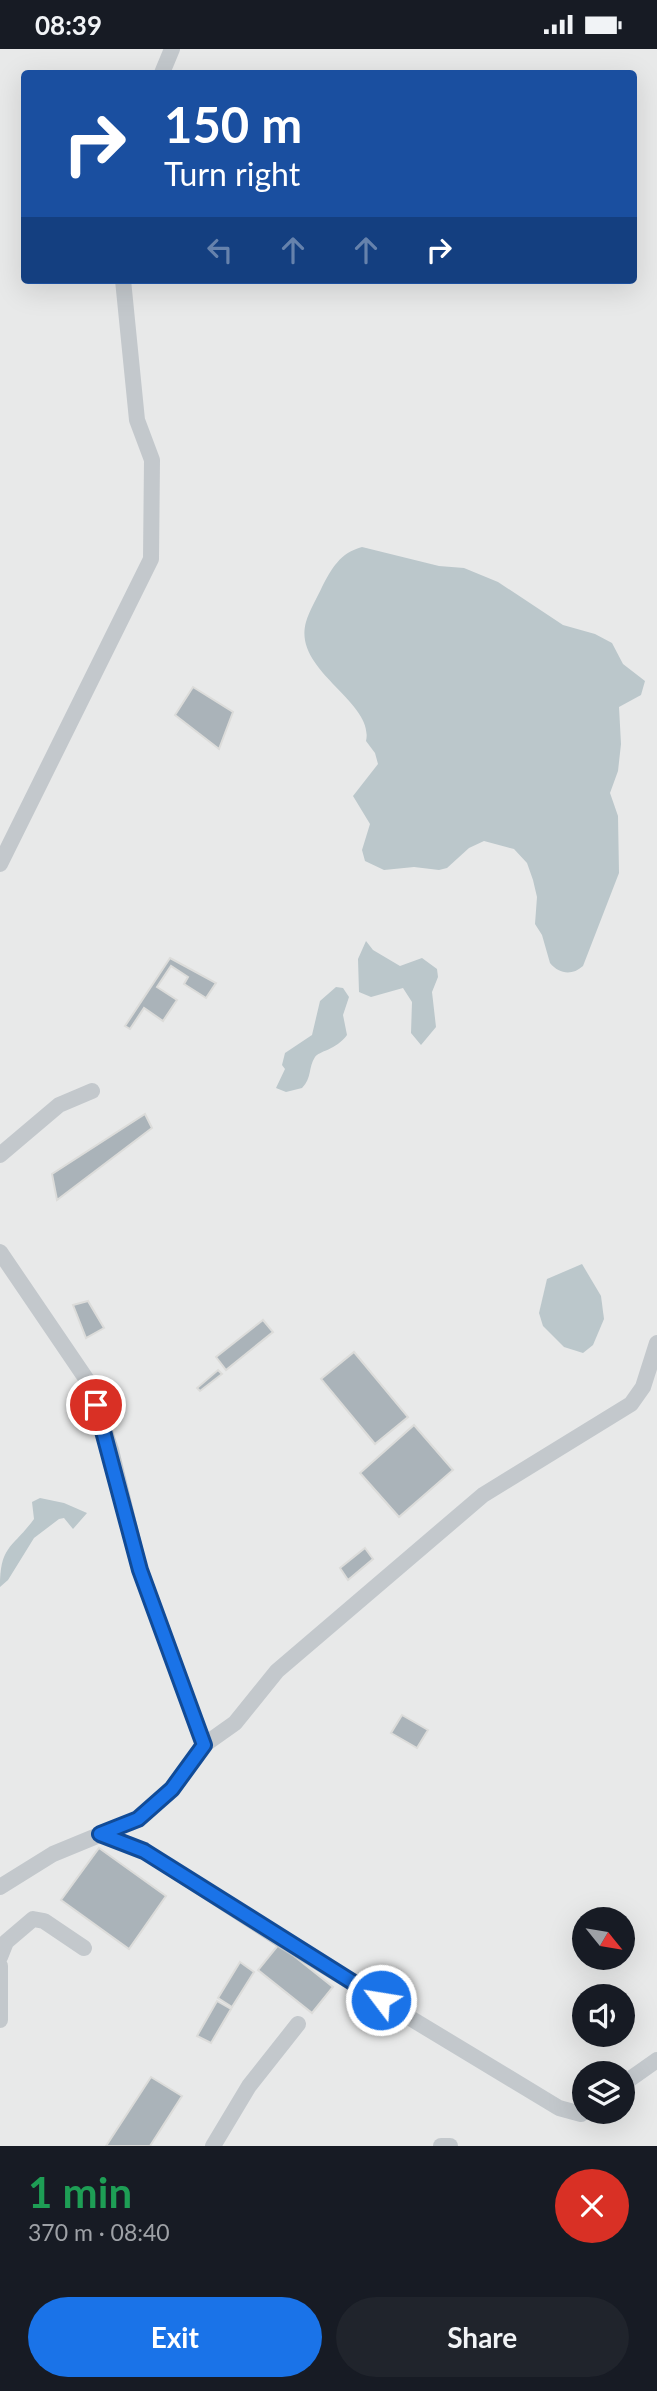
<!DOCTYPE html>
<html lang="en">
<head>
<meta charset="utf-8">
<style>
  :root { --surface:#171b24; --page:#20242c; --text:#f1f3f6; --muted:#9ea1a6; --accent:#1a73e8 }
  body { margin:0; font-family:Lato,sans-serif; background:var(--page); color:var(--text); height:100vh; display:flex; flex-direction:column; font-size:26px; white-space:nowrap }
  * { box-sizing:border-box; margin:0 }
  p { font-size:23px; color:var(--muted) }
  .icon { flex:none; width:38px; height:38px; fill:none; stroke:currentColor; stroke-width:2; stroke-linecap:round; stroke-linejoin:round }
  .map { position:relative; height:2097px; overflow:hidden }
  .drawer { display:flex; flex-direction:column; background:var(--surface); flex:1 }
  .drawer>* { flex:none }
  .banner { position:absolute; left:21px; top:21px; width:616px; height:214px; border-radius:7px; box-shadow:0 7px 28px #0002; background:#1a4fa0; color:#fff; overflow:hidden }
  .needle { width:46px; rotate:120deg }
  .tools { position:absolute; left:572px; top:1858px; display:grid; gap:14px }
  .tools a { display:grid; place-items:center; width:63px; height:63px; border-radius:50%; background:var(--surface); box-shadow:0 7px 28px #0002; font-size:35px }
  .pin { position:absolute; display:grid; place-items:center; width:60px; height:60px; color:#fff; margin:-30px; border:4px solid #fff; border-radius:50%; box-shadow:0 2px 7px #0007 }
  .me { position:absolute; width:77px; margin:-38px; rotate:301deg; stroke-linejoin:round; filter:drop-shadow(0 0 5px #0008) }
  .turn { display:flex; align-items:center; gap:24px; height:147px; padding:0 28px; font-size:32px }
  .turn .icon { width:91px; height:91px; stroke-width:2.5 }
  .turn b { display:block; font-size:49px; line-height:60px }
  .lanes { display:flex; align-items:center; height:66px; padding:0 28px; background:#0003; justify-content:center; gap:35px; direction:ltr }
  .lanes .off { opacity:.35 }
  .round { display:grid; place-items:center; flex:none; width:74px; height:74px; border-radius:37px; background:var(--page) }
  .head { display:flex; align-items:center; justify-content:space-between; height:119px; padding:0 28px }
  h1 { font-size:42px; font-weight:700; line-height:52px; color:#1e9e55 }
  .action { display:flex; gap:14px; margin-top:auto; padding:14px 28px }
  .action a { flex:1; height:80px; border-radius:42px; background:var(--accent); color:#fff; font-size:28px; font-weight:700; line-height:80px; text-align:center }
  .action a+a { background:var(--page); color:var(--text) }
  .status { display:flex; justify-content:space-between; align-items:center; height:49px; padding:0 35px; background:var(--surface); direction:ltr }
  .status svg { height:19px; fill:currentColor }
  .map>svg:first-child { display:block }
  .built { fill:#e8e9e9; fill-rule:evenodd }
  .water { fill:#bbc7cb }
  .building { fill:#aab3b9; stroke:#dcdcda; stroke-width:2 }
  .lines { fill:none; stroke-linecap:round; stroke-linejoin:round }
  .minor { stroke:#c3c8cc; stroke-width:16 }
  .route-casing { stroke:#114b97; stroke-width:18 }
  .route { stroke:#1a73e8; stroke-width:12 }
</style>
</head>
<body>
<div class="status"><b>08:39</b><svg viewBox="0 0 49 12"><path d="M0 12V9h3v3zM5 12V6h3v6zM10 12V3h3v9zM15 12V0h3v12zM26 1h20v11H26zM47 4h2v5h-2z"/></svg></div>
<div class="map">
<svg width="657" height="2097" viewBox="0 0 657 2097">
  <rect width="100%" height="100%" fill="#fafaf8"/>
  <path class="built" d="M0,0H657V2097H0ZM24,24H634V231H24ZM584,1871H623V1909H584ZM584,1948H623V1986H584ZM584,2025H623V2063H584Z"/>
  <g class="water">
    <path d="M362,498L439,517L464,519L498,533L563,576L595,585L612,594L623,615L645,632L641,646L619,658L621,695L618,722L610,744L618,767L619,824L583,917C572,927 559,925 550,914L542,886L535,875L537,848L533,831L527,814L514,800L484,792L469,799L447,819L439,821L414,818L384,821L365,812L362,801L370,775L353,747L378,715L375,704L366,692C375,652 292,622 306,573C309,562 317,549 322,538C332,519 340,504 362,498Z"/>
    <polygon points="366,892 373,901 400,917 422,909 437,920 438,928 432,943 436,978 421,996 411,984 412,953 403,939 371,948 359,943 358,910"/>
    <path d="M336,938L343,939L349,948L343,966L347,986C336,1001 319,1002 315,1008C308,1019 312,1029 302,1039L286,1043L276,1039L285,1020L282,1016L285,1004L312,986L320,952Z"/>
    <polygon points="582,1215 601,1247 604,1270 593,1296 583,1304 564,1298 543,1277 539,1264 547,1230"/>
    <path d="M40,1449L64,1454L87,1464L73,1480L64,1469L59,1470L34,1489L8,1531L0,1538C0,1496 12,1500 34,1470L32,1453Z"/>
  </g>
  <g class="building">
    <polygon points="193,638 233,663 219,700 175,666"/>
    <polygon points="170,909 216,934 206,949 184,935 188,928 171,917 157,938 177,951 163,972 144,959 130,980 125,977"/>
    <polygon points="145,1065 152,1079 57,1151 52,1125"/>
    <polygon points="88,1252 104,1279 86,1289 73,1256"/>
    <polygon points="263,1271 273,1283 226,1321 216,1308"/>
    <polygon points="354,1303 408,1368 375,1395 321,1330"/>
    <polygon points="218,1321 222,1325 200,1342 197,1339"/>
    <polygon points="414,1376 453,1421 399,1468 360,1424"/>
    <polygon points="365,1499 373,1510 348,1531 340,1519"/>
    <polygon points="402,1666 428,1681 417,1699 391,1684"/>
    <polygon points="99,1799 166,1847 129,1900 61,1851"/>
    <polygon points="279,1895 333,1938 312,1964 258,1921"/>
    <polygon points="240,1913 254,1923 232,1958 218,1949"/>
    <polygon points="217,1952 231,1960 211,1994 197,1987"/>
    <polygon points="151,2028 182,2047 150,2097 106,2097"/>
  </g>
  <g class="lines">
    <g class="minor">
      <polyline points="162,24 172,0"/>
      <polyline points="0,815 151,510 152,411 137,371 123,231"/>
      <polyline points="0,1106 59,1056 92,1042"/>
      <polyline points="0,1203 89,1334 111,1401 140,1521 204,1696"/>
      <polyline points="100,1785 144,1802 286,1894 559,2059 581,2065 584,2062"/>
      <polyline points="0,1838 53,1805 138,1770 172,1740 204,1696 235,1674 277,1622 483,1446 631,1355 643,1338 657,1294"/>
      <polyline points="0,1908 6,1893 33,1870 44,1872 84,1899"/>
      <polyline points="0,1917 0,1971"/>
      <polyline points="623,2035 657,2011"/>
      <polyline points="213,2097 249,2037 298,1975"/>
      <polyline points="441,2097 450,2097"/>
    </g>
  </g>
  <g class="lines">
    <g class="route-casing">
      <polyline id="route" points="96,1356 140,1521 204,1696 172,1740 138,1770 100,1785 144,1802 381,1951"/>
    </g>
    <use href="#route" class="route"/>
  </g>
</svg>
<div class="tools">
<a><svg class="needle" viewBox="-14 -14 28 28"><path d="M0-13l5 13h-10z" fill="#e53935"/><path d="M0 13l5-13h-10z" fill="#9ea1a6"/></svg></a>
<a><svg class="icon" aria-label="sound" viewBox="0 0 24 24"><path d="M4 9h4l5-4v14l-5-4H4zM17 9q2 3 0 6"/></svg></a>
<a><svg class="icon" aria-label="layers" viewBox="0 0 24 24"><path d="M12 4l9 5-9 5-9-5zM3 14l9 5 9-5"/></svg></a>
</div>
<div class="pin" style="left:96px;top:1356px;background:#d93025"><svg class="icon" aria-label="arrive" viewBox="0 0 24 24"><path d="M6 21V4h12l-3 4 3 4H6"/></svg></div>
<svg class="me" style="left:381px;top:1951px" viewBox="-20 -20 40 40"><circle r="17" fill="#1a73e8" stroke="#fff" stroke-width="3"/><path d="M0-11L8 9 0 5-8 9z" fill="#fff"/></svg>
<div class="banner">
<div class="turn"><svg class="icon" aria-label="right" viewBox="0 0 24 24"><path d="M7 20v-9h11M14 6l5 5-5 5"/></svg><div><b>150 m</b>Turn right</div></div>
<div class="lanes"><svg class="icon off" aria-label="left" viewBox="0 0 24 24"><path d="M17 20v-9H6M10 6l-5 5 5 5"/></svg><svg class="icon off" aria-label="ahead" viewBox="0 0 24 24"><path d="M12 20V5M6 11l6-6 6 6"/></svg><svg class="icon off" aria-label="ahead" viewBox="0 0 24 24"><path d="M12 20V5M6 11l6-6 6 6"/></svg><svg class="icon" aria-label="right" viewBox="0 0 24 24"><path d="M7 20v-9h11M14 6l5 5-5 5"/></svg></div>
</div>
</div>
<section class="drawer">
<div class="head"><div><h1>1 min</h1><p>370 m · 08:40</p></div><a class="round" style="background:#d93025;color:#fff"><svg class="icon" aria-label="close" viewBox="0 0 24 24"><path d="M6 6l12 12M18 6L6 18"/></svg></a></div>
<div class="action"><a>Exit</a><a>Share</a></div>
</section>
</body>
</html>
